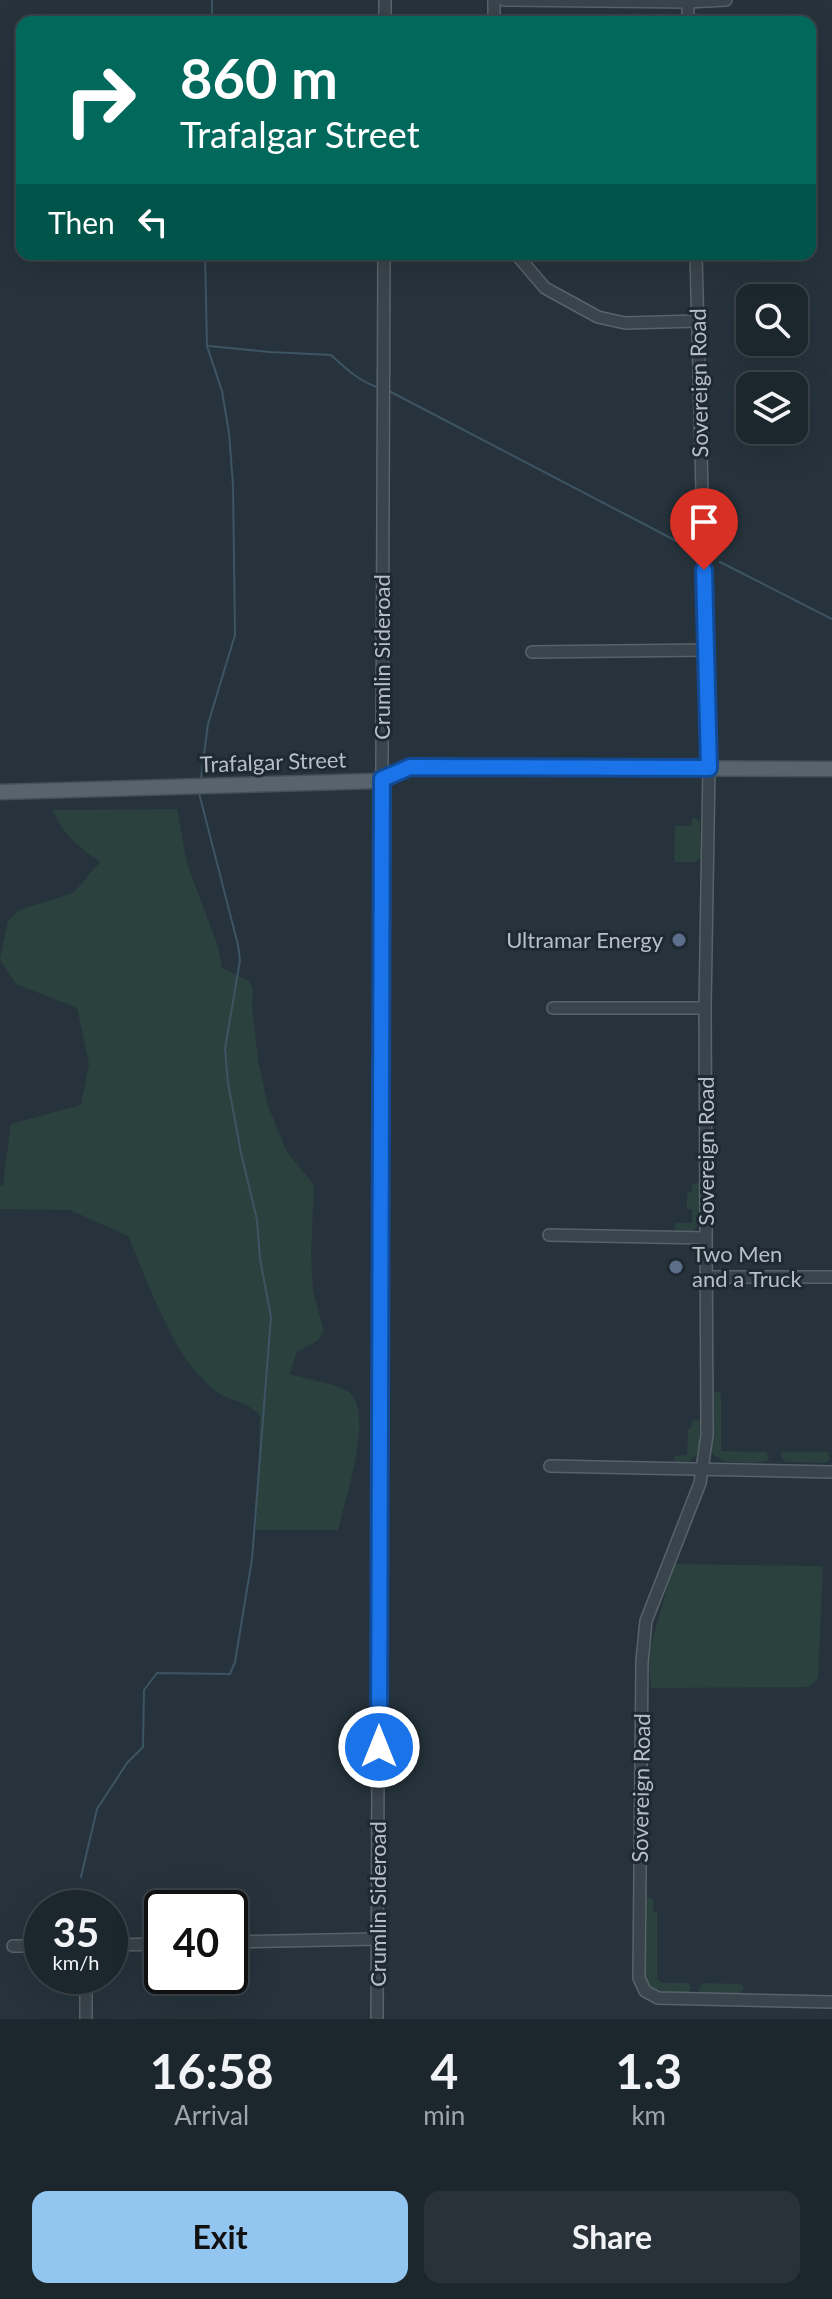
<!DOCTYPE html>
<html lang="en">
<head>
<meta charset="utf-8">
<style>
  :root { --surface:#1c262d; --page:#293239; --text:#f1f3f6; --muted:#a0a5aa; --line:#3a4349; --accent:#92c5ef }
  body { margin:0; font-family:Lato,sans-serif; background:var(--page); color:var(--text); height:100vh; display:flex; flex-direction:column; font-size:30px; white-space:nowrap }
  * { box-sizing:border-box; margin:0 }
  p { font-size:26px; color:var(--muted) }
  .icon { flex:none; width:44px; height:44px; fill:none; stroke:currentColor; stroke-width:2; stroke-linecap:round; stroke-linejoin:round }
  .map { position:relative; height:2019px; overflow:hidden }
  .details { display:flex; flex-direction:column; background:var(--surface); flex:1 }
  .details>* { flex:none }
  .guide { position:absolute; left:16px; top:16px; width:800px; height:244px; border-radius:16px; box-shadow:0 8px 32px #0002,0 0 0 2px var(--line); background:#00695c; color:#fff; overflow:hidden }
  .buttons { position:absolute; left:736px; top:284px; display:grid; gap:16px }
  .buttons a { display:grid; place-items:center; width:72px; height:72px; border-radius:16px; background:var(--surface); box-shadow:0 8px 32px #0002,0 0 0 2px var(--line); font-size:40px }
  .speed { position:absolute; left:24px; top:1890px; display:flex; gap:16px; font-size:40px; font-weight:700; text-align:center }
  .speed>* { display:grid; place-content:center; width:104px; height:104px; border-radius:50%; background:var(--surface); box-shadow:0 8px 32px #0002,0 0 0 2px var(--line); line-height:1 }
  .speed small { font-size:20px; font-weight:400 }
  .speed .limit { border:4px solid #111; border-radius:12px; background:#fff; color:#111 }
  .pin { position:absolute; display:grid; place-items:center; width:68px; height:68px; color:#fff; margin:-82px -34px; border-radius:50% 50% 50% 0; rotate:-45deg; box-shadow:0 0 8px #0007 }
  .pin .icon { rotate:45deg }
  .me { position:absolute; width:88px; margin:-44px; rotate:0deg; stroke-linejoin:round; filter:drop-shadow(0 0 6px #0008) }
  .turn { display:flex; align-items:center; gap:28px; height:168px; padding:0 32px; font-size:36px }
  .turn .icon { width:104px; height:104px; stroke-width:2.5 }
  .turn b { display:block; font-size:56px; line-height:68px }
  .then { display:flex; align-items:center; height:76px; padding:0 32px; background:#0003; gap:16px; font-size:30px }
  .eta { display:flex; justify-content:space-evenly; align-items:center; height:136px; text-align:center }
  .eta b { font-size:48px; font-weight:700; line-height:56px }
  .primary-button { display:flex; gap:16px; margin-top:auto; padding:16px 32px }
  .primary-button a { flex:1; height:92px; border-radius:16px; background:var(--accent); color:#111; font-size:32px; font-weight:700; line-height:92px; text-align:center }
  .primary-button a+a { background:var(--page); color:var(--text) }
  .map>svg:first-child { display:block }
  .green { fill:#2b413e }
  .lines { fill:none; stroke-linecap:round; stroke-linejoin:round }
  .stream { stroke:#3d5463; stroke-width:2 }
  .minor-casing { stroke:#58626a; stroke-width:14 }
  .major-casing { stroke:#465058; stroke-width:17 }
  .minor { stroke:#3a444c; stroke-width:11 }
  .major { stroke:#58646c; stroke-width:14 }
  .route-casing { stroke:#114b97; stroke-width:20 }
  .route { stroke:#1a73e8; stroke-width:14 }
  .service-dot { fill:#5c6f8a; stroke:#1f2931; stroke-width:3 }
  .labels { text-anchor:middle; stroke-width:6; stroke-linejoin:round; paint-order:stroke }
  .street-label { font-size:22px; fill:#b6bfc7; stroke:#1f2931 }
  .poi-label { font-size:22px; fill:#b6bfc7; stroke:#1f2931; text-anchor:end }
</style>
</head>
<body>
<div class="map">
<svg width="832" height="2019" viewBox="0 0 832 2019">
  <rect width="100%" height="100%" fill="#26333c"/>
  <g class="green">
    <path d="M177,809L187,863L218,947L222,968L249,981L253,989L252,1005L258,1060L268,1106L287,1152L314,1185L311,1254L313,1292L324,1331L318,1340L296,1353L290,1374C304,1379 338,1384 349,1392C375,1412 344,1503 338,1530H256L260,1416C243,1398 232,1403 217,1392C174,1361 149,1284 128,1236L70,1210L0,1209V1186L3,1185L11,1124L81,1105L89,1064L77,1008L16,984L0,959L8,921L19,910L73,893L100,862C81,849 61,833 53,810Z"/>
    <polygon points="695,818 700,823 701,857 696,862 674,862 675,826 692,826 692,819"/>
    <polygon points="697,1183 701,1185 701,1221 693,1231 677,1232 674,1229 675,1223 692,1223 692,1209 687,1209 687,1193 692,1192 692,1184"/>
    <path d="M717,1391L721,1393V1451L766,1452L769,1458L766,1462C749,1462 724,1467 712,1453V1395Z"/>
    <polygon points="692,1420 700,1421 699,1453 689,1461 675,1462 674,1456 687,1455 688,1429 691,1429"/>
    <polygon points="783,1452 828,1452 830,1459 827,1463 786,1462 780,1456"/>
    <polygon points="674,1564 823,1566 818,1678 809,1687 651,1688 648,1655"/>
    <path d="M649,1897L654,1901L653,1912H657V1978L661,1983H688L691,1987L687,1994C668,1993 654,1995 644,1977L645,1900Z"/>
    <polygon points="702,1983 740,1984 744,1987 741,1995 701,1994 698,1990"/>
  </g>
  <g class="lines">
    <g class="stream">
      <polyline points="212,22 212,0"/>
      <path d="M209,346L270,352L331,355C346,369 360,382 380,388"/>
      <polyline points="389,391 686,546"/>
      <polyline points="720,562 832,619"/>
      <polyline points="201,778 208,724 235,635 233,485 229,433 222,391 207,346 205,254"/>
      <polyline points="81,1877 97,1809 127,1763 143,1747 144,1690 157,1673 230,1674 235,1662 252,1559 271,1317 260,1259 257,1220 241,1153 228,1083 225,1049 240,960 238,945 199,793"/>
    </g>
    <g class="minor-casing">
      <g id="minor">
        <polyline points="504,0 688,2 726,0"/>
        <polyline points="688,0 688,22"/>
        <polyline points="385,22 385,0"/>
        <polyline points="494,22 494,0"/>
        <polyline points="516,254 545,288 598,317 625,323 698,321"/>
        <polyline points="696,254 709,768 705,1008 707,1435 700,1483 646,1621 642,1661 639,1978 645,1991 658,1998 832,2002"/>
        <polyline points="532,652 706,650"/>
        <polyline points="553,1008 705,1008"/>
        <polyline points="549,1235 706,1238"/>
        <polyline points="708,1277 832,1277"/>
        <polyline points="550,1466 832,1472"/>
        <polyline points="230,1942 377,1939"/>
        <polyline points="110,1945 162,1944"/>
        <polyline points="13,1946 42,1946"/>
        <polyline points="86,1976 86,2019"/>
        <polyline points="377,2019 384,254"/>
      </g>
    </g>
    <g class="major-casing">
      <polyline id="major" points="0,792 375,781 410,767 832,769"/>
    </g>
    <use href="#minor" class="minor"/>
    <use href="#major" class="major"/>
  </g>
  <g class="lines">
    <g class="route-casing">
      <polyline id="route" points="379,1747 382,779 410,767 709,768 704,570"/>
    </g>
    <use href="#route" class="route"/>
  </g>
  <g class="service-dot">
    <circle cx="679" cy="940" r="8"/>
    <circle cx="676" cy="1267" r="8"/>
  </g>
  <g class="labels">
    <g class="street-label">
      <text transform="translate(699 383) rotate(-91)" y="8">Sovereign Road</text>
      <text transform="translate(382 657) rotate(-90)" y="8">Crumlin Sideroad</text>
      <text transform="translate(273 762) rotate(-2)" y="8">Trafalgar Street</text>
      <text transform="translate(706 1151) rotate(-90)" y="8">Sovereign Road</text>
      <text transform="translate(641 1788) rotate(-89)" y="8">Sovereign Road</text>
      <text transform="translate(378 1904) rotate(-90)" y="8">Crumlin Sideroad</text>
    </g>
    <g class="poi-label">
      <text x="663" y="948">Ultramar Energy</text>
      <text x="692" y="1262" text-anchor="start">Two Men<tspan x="692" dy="25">and a Truck</tspan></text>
    </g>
  </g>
</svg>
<div class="buttons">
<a><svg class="icon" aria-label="search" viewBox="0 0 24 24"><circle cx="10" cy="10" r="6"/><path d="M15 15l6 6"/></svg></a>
<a><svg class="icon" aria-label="layers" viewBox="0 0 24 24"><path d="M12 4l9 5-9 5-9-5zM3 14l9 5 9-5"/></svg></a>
</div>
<div class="speed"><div>35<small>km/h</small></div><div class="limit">40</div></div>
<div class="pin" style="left:704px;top:570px;background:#d93025"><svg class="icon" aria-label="arrive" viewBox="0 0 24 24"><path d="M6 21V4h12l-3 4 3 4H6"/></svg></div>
<svg class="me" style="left:379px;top:1747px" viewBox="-20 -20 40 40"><circle r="17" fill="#1a73e8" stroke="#fff" stroke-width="3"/><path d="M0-11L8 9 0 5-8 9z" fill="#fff"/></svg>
<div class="guide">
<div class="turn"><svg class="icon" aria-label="right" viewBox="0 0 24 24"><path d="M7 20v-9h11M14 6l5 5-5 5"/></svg><div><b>860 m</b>Trafalgar Street</div></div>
<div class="then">Then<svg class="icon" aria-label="left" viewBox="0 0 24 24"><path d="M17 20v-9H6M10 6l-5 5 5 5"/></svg></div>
</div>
</div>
<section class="details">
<div class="eta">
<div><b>16:58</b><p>Arrival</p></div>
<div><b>4</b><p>min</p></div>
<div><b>1.3</b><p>km</p></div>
</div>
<div class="primary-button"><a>Exit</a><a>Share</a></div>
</section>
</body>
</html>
